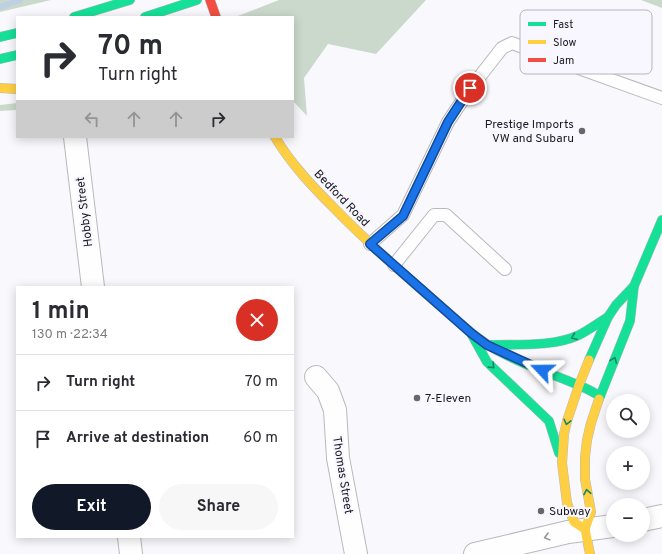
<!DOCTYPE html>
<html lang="en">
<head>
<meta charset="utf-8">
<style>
  :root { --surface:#fff; --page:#f7f7f7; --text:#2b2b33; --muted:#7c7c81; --line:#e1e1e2; --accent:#111827 }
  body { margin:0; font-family:Overpass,sans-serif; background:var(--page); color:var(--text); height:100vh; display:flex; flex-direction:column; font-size:15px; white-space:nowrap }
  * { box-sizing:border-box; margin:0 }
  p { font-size:13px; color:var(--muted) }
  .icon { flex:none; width:22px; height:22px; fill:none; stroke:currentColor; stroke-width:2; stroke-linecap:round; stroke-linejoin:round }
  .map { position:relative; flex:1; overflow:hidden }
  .drawer { position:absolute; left:16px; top:286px; width:278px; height:252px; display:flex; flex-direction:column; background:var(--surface); border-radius:0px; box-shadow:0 2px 10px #0003 }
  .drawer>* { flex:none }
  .hud { position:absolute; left:16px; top:16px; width:278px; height:122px; border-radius:0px; box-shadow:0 2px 10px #0003; background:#fff; color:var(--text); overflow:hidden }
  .fabs { position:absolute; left:606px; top:394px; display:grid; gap:8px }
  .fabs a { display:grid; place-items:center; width:44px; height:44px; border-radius:50%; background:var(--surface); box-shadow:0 2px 10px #0003; font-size:20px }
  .pin { position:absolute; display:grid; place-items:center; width:34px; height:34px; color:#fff; margin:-17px; border:2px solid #fff; border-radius:50%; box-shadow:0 1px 4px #0007 }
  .me { position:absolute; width:44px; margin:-22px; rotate:293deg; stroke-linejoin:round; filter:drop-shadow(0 0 3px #0008) }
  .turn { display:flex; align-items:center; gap:14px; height:84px; padding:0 16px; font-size:18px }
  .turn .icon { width:52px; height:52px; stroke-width:2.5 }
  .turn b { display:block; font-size:28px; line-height:34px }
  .lanes { display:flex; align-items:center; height:38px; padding:0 16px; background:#0003; justify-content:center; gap:20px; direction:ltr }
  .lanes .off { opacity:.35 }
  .round { display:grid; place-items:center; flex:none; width:42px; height:42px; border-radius:21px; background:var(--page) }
  .summary { display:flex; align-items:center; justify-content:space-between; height:68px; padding:0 16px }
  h1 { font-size:24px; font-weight:700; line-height:30px }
  .action { display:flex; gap:8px; margin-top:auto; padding:8px 16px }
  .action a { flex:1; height:46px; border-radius:24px; background:var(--accent); color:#fff; font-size:16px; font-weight:700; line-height:46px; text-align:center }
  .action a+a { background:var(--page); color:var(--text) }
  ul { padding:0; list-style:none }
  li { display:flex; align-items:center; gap:12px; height:56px; padding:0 16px; border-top:1px solid var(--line) }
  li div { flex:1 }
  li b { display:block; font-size:15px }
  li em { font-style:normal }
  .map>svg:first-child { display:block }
  .forest { fill:#cbd9cc }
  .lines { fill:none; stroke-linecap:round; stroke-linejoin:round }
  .stream { stroke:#bed0e3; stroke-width:6 }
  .lane-casing { stroke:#b9b9bd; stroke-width:14 }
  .street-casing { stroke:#b9b9bd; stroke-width:24 }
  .fast-casing { stroke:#b9b9bd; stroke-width:10 }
  .slow-casing { stroke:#b9b9bd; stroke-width:10 }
  .jam-casing { stroke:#b9b9bd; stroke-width:10 }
  .lane { stroke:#fefeff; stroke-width:12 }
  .street { stroke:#fefeff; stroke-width:22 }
  .fast { stroke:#16e098; stroke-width:9 }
  .slow { stroke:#ffcf43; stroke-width:9 }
  .jam { stroke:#f24e42; stroke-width:9 }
  .oneway { stroke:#188662 }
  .oneway2 { stroke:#97979a }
  .route-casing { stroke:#114b97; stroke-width:10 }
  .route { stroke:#1a73e8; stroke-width:7 }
  .poi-dot { fill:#68676d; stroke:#f8f7ff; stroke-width:1.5 }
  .labels { text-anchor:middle; stroke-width:4; stroke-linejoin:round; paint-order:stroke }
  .poi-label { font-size:12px; fill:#1a191f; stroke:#f8f7ff; text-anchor:start }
  .street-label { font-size:12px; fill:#1a191f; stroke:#f8f7ff }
  .key { fill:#f8f7ff; stroke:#b5b4bc; stroke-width:1 }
  .key-label { font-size:11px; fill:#1a191f }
</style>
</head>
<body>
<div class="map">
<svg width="662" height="554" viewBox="0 0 662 554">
  <rect width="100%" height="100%" fill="#f9f9fd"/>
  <g class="forest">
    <polygon points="0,0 51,0 0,12"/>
    <polygon points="279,0 426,0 376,54 328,44 304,78 307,116 293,101 293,17 235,17"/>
    <polygon points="641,0 662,0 662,8"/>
    <polygon points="17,103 17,110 0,111 0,105"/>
  </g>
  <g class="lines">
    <polyline class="stream" points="0,7 20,0"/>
    <g class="lane-casing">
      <g id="lane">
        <polyline points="370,244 403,215 448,122 470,89 502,48 512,43 584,70 662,98"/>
        <polyline points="394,265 434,215 446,215 505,269"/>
      </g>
    </g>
    <g class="street-casing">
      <g id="street">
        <polyline points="75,137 93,287"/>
        <polyline points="316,377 328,391 335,410 338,458 356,554"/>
        <polyline points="643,520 662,516"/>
        <polyline points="129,537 131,554"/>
        <polyline points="475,554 568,532 613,526"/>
      </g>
    </g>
    <g class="fast-casing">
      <g id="fast">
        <polyline points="74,17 130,0"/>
        <polyline points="145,17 197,0"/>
        <polyline points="0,37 17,33"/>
        <polyline points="0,59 17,55"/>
        <path d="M468,330C498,357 541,369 578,385C586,388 593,392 600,396"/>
        <polyline points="472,335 487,362 549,421 559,453"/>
        <path d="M489,345C516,344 554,347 579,335C589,330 598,323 608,317"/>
        <polyline points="589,360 608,317 616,305 634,286"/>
        <polyline points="599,399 630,321 634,286 662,220"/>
      </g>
    </g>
    <g class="slow-casing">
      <g id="slow">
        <polyline points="0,88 17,89"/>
        <path d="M275,137C291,164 313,187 335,209C377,252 423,291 468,330"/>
        <polyline points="585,529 574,522 567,503 562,463 564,434 567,421 579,385 589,360"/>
        <polyline points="590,554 585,529 591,512 585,479 585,457 587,440 591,423 599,399"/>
      </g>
    </g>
    <g class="jam-casing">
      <polyline id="jam" points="210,0 216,17"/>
    </g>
    <use href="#lane" class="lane"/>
    <use href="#street" class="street"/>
    <use href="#fast" class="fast"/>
    <use href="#slow" class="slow"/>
    <use href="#jam" class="jam"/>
  </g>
  <defs><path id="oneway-chevron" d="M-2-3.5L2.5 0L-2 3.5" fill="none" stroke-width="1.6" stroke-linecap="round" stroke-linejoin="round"/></defs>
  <g class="oneway">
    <use href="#oneway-chevron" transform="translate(574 337) rotate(159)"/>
    <use href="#oneway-chevron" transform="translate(614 360) rotate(-68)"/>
    <use href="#oneway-chevron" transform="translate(492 366) rotate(45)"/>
    <use href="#oneway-chevron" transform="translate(567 422) rotate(104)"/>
    <use href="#oneway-chevron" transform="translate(587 492) rotate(-100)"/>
  </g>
  <use class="oneway2" href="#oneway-chevron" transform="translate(547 537) rotate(165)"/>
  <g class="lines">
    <g class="route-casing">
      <polyline id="route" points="470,88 448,122 403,216 370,244 471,333 487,345 542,370"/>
    </g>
    <use href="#route" class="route"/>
  </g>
  <g class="poi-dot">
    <circle cx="582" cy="131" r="4"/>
    <circle cx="417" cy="398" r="4"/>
    <circle cx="541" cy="511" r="4"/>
  </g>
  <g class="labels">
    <g class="poi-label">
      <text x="574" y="128" text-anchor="end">Prestige Imports<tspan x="574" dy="14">VW and Subaru</tspan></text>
      <text x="425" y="402">7-Eleven</text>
      <text x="549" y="515">Subway</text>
    </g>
    <g class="street-label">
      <text transform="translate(342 198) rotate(46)" y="4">Bedford Road</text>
      <text transform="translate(84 212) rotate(-97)" y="4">Hobby Street</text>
      <text transform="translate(343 475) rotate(81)" y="4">Thomas Street</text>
    </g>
  </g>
  <rect x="520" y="10" width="132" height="64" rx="6" class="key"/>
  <rect x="528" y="22" width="18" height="4" fill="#16e098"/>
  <rect x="528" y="40" width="18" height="4" fill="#ffcf43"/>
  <rect x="528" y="58" width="18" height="4" fill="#f24e42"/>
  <g class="key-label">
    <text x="553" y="28">Fast</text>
    <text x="553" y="46">Slow</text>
    <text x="553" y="64">Jam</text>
  </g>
</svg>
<div class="fabs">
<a><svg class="icon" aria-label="search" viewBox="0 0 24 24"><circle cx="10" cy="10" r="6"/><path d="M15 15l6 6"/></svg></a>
<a>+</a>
<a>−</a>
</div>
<div class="pin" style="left:470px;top:88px;background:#d93025"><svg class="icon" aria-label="arrive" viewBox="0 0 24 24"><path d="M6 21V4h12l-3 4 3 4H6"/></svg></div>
<svg class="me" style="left:542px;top:370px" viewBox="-20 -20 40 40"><path d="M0-17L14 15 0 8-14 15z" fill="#1a73e8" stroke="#fff" stroke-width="4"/></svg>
<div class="hud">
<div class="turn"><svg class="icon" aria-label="right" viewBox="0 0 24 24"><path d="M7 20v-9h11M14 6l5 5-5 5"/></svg><div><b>70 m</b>Turn right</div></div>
<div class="lanes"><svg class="icon off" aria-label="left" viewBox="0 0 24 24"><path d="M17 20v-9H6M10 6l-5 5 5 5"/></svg><svg class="icon off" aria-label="ahead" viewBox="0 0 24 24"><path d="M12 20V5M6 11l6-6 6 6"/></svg><svg class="icon off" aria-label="ahead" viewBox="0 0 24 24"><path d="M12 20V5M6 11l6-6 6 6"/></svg><svg class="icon" aria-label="right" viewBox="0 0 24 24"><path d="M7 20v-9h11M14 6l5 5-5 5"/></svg></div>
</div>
<section class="drawer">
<div class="summary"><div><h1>1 min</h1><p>130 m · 22:34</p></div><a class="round" style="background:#d93025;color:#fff"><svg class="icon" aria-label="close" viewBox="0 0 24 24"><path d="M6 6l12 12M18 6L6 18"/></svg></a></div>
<ul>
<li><svg class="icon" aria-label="right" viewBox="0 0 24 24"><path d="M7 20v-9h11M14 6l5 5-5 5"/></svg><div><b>Turn right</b></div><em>70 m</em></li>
<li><svg class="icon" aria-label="arrive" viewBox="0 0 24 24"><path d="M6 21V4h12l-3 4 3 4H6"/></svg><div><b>Arrive at destination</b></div><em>60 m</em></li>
</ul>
<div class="action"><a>Exit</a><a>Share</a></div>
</section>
</div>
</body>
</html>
